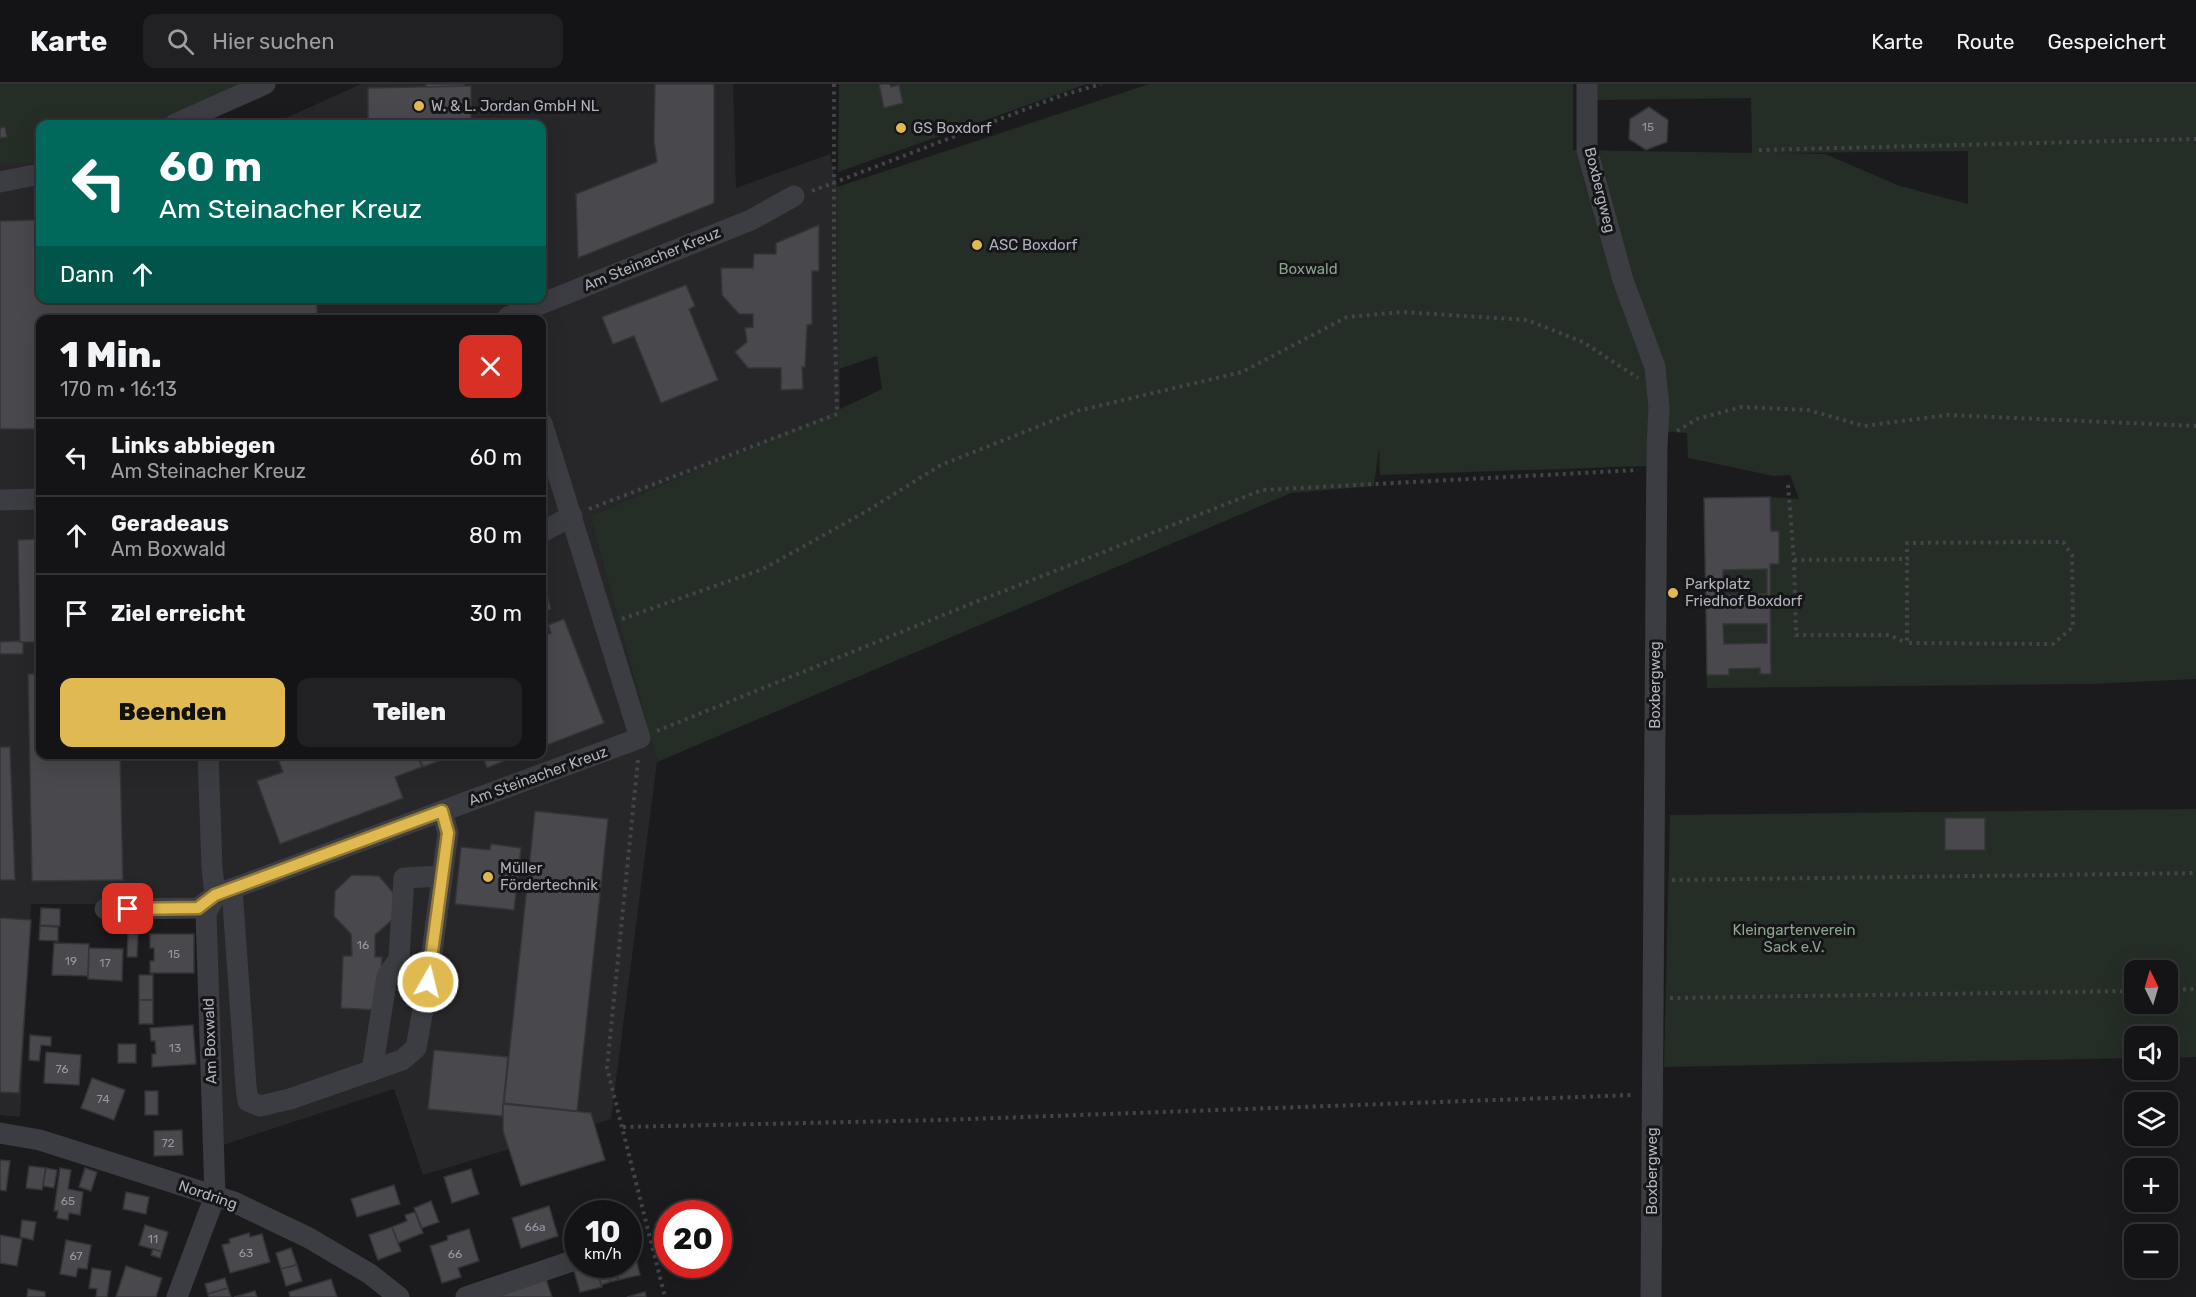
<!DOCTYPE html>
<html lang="de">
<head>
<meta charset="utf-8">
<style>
  :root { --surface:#141416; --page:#212123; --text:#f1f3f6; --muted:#9d9ea1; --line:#333335; --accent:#e0ba50 }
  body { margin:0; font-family:Rubik,sans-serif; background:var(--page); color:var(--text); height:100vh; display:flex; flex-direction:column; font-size:22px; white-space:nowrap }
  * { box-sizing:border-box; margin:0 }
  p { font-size:20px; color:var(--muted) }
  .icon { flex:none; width:33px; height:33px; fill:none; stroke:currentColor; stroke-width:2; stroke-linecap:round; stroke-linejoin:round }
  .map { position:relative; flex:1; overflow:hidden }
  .details { position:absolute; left:36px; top:231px; width:510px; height:444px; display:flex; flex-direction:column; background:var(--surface); border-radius:12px; box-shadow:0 6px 24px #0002,0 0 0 2px var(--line) }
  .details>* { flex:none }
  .guide { position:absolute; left:36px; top:36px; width:510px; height:183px; border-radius:12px; box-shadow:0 6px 24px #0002,0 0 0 2px var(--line); background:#00695c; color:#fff; overflow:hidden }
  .needle { width:39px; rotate:355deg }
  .buttons { position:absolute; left:2124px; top:876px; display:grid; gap:12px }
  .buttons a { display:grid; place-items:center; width:54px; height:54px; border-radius:12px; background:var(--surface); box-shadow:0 6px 24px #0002,0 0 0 2px var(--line); font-size:30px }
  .speed { position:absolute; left:564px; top:1116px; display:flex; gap:12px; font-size:30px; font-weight:700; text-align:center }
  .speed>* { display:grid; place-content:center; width:78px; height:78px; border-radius:50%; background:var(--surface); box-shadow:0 6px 24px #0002,0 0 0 2px var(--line); line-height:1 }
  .speed small { font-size:15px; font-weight:400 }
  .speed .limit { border:9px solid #d22; background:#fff; color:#111 }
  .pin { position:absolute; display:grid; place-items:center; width:51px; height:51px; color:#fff; margin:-26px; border-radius:12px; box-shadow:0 3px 9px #0006 }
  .me { position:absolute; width:66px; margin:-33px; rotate:8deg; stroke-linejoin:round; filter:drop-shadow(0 0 4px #0008) }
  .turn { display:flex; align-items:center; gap:21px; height:126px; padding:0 24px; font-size:27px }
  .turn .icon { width:78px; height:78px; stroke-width:2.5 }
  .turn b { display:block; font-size:42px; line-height:51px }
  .then { display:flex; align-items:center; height:57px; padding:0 24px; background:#0003; gap:12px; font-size:22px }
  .round { display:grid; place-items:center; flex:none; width:63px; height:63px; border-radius:12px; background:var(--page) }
  .summary { display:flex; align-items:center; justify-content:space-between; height:102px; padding:0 24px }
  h1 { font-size:36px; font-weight:800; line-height:45px }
  .button { display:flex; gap:12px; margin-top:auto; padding:12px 24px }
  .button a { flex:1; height:69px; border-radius:12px; background:var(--accent); color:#111; font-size:24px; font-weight:800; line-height:69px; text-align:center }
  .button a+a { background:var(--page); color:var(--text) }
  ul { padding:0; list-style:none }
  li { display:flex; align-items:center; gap:18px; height:78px; padding:0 24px; border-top:2px solid var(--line) }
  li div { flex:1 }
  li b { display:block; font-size:22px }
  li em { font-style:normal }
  header { display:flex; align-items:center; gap:36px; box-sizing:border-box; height:84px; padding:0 30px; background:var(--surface); border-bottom:2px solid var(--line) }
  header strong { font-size:28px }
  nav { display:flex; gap:33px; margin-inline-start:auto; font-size:21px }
  .search { width:420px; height:54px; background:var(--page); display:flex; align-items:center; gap:15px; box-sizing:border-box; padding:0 21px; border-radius:12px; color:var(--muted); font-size:22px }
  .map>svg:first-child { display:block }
  .built { fill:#27272a; fill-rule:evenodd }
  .green { fill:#252d27; fill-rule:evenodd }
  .building { fill:#48484d; stroke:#353539; stroke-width:1.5; fill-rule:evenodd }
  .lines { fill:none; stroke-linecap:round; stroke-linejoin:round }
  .path { stroke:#424448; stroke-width:4; stroke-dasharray:3 4.5; stroke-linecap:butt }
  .minor { stroke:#3c3d42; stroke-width:21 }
  .route-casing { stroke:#927934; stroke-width:15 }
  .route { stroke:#e0ba50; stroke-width:10 }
  .poi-dot { fill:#e0ba50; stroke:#161618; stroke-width:2 }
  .labels { text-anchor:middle; stroke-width:6; stroke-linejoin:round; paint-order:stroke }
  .number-label { font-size:12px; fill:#9598a0 }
  .poi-label { font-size:15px; fill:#afb2bb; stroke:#161618; text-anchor:start }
  .street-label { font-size:15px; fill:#afb2bb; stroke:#161618 }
  .park-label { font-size:15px; fill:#88a48c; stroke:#161618 }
</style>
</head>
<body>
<header>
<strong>Karte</strong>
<div class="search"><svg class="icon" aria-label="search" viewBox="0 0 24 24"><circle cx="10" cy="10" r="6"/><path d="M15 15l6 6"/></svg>Hier suchen</div>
<nav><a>Karte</a><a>Route</a><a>Gespeichert</a></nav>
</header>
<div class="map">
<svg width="2196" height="1213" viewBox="0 0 2196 1213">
  <rect width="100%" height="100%" fill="#1b1b1d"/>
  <path class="built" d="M361,0H733L736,104L830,70L837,103L840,325L590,432L657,678L611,1035L423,1091L394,1005L220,1062L207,820H31L20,1033L0,1031V79H34L37,128L40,127V214H542V40H273ZM40,236H542V670H40Z"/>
  <g class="green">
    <polygon points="0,0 246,0 175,32 151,40 40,40 40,77 34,79 0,79"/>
    <polygon points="839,0 1087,0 838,88"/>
    <path d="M1149,0H1573V66L1752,69L1751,14L1596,16V0H2196V595L2091,600L1707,604L1704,414L1770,413L1799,415L1790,391L1774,392L1688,374L1687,349L1647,346L1646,382L1380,391L1379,364L1374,402L1291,409L657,678L590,432L840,325L882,305L877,272L839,285L837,103ZM1968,67V120L1900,102L1825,70L1776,69Z"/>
    <path d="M2196,725V973L2168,974V952H2134V974L1664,983L1670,731ZM2134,886H2168V920H2134Z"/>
  </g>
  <g class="building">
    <polygon points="426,0 464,0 464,2 426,3"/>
    <polygon points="655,0 714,0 714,119 578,174 576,110 657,78 654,57"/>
    <polygon points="879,0 890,0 891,3 899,1 903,19 884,24"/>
    <polygon points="471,2 471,40 368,40 368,4"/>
    <polygon points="1649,23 1668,36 1667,58 1646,66 1629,55 1630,35"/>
    <polygon points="5,43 7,53 0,54 0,44"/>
    <polygon points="40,136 40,214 317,214 317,236 40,236 40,345 0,345 0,137"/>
    <polygon points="819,141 819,187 812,187 812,240 807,241 805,283 802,283 803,305 781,306 781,284 748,284 735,268 747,258 745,244 753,243 753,230 739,230 722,211 721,184 753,184 754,170 776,170 776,159"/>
    <polygon points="686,201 695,222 689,225 718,296 661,319 634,252 613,260 602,233"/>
    <path d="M1770,413L1771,447H1779V480H1770L1771,590H1760V584L1729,585V591H1707L1704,414ZM1767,485V510L1723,511V486ZM1723,540H1767V559L1724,560Z"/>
    <polygon points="40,455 40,558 20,558 18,456"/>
    <polygon points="542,494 551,525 542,528"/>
    <polygon points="564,535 604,639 542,663 542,552 551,549 548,541"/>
    <polygon points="17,557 23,559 23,570 0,570 0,558"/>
    <polygon points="28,590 40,590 40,670 120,670 123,796 32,797"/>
    <polygon points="0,663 10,663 15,796 0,796"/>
    <polygon points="291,670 417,670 422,683 395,693 403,714 280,760 257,697 283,688 278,675"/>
    <polygon points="418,670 457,670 423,683"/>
    <polygon points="482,670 521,670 487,684"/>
    <polygon points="535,727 608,735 577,1027 504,1019"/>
    <rect x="1945" y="734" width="40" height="32"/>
    <polygon points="491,760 521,764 514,826 455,820 461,763 490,766"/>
    <polygon points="352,791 379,792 395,811 394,834 375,851 375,873 382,873 378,926 341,924 343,872 352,872 351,850 334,832 335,807"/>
    <polygon points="41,824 60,825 60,842 40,841"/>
    <polygon points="0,834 31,836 19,1009 0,1008"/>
    <polygon points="40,842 58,843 58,857 39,856"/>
    <polygon points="128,849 138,850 137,873 127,873"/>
    <polygon points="150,850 194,850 194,889 150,889 150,877 154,877 154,864 150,864"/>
    <polygon points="54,859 89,860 88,892 52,891"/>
    <polygon points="89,864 123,865 122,897 88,895"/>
    <rect x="139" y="891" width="14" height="25"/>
    <rect x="139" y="916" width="14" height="24"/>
    <polygon points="193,941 196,980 152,983 152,970 156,970 155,957 151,957 150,944"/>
    <polygon points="30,951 51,953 51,962 41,961 39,977 29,976"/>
    <rect x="118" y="960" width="18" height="19"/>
    <polygon points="434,966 508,973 502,1032 428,1025"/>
    <polygon points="46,968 81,971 79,1001 44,999"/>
    <polygon points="92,994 125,1006 114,1036 81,1024"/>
    <rect x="145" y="1007" width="13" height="24"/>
    <polygon points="503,1020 591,1029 605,1076 521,1102 503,1047"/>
    <polygon points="182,1046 183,1071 154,1072 154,1047"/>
    <polygon points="0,1076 10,1077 6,1107 0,1106"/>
    <polygon points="29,1082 46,1084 42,1106 26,1104"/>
    <polygon points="46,1084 57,1086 54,1104 43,1102"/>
    <polygon points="60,1084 71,1086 68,1105 83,1108 80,1131 69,1129 68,1136 57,1134 58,1127 54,1127"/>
    <polygon points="85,1084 97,1088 91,1107 79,1103"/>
    <polygon points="471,1085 479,1110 452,1119 444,1093"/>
    <polygon points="394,1101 400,1120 357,1133 351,1115"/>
    <polygon points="126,1108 149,1113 146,1130 123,1125"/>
    <polygon points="431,1117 439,1138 422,1144 414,1124"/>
    <polygon points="549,1122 558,1152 521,1164 512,1134"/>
    <polygon points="415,1128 423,1149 398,1159 392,1143 407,1137 405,1131"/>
    <polygon points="22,1136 36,1138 33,1156 20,1153"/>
    <polygon points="145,1141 168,1148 162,1168 139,1161"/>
    <polygon points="392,1143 401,1167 378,1176 369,1151"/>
    <polygon points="469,1145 479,1177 458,1184 461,1193 442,1199 430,1162 448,1156 447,1152"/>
    <polygon points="249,1149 250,1153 262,1150 270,1178 230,1189 222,1161 230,1159 229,1155"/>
    <polygon points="0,1151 22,1155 17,1182 0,1179"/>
    <polygon points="66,1156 91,1161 87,1185 78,1184 76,1193 60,1190"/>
    <polygon points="633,1162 640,1191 618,1196 614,1180 628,1180 628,1163"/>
    <polygon points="291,1164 297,1181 281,1185 276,1169"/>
    <polygon points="153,1165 162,1168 160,1174 151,1171"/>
    <polygon points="572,1180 596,1180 602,1203 580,1208"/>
    <polygon points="614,1180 618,1196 610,1198 606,1182"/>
    <polygon points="297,1181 302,1197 286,1202 281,1185"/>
    <polygon points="126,1182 162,1194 156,1213 116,1213"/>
    <polygon points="606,1182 610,1198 601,1201 597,1184"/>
    <polygon points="92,1184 111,1187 107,1213 96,1213 97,1205 89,1204"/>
    <polygon points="225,1194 228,1204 208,1210 205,1200"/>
    <polygon points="331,1195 337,1213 290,1213 289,1208"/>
    <polygon points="546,1195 552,1213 490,1213"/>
    <polygon points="228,1204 231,1213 209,1213 208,1210"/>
    <polygon points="28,1205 45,1208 45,1213 27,1213"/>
    <polygon points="255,1207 257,1213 234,1213"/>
    <polygon points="645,1208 646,1213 627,1213"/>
  </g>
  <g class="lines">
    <g class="path">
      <polyline points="1759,66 2196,55"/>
      <polyline points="812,107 1060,12 1101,0"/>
      <polyline points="1677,347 1697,335 1741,323 1808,326 1864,342 1948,331 2196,342"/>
      <polyline points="1788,401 1794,476 1796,551 1889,551 1907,559"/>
      <polyline points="589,425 837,330 834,200 834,0"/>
      <polyline points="1794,476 1907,475 1907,459 2063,458 2072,471 2073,543 2053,560 1907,559 1907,475"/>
      <polyline points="622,535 763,485 865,428 941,381 1077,327 1242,288 1347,233 1402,228 1527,236 1583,258 1638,294"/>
      <polyline points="657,647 968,521 1262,406 1638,386"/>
      <polyline points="638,676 607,984 665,1213"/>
      <polyline points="1672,796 2196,789"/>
      <polyline points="2168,906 2196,905"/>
      <polyline points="1670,914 2134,907"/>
      <polyline points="623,1043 941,1036 1633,1011"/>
    </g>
    <g class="minor">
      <polyline points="1587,0 1587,66 1623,196 1655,283 1659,324 1657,361 1651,1213"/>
      <polyline points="175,40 265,0"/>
      <polyline points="0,98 40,90"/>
      <polyline points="508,233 751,136 794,112"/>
      <polyline points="0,416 40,415"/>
      <polyline points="542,448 572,432"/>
      <polyline points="208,670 212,784 215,811"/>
      <polyline points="232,805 246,1002 248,1017 260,1022 290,1015 402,976 416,964 428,898 448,749 442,727"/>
      <polyline points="105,825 198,824 215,811 640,654 542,339"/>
      <polyline points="372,987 387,892 399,875 404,794 442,792"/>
      <polyline points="0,1049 40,1056 234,1118 309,1154 370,1190 399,1213"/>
      <polyline points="177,1213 215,1112 206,829 215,812"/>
      <polyline points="466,1213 578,1175"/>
    </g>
  </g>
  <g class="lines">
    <g class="route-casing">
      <polyline id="route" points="128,825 198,824 215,811 442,727 448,749 428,898"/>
    </g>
    <use href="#route" class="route"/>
  </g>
  <g class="poi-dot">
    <circle cx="419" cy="22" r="6"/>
    <circle cx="901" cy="44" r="6"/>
    <circle cx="977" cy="161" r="6"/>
    <circle cx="1673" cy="509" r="6"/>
    <circle cx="488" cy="793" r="6"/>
  </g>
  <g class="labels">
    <g class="number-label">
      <text x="1648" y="47">15</text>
      <text x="363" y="865">16</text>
      <text x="174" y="874">15</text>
      <text x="71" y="881">19</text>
      <text x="105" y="883">17</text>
      <text x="175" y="968">13</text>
      <text x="62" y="989">76</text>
      <text x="103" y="1019">74</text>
      <text x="168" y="1063">72</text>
      <text x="68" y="1121">65</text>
      <text x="535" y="1147">66a</text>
      <text x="153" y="1159">11</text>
      <text x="246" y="1173">63</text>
      <text x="455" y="1174">66</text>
      <text x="76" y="1176">67</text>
    </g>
    <g class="poi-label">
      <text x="431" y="27">W. &amp; L. Jordan GmbH NL</text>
      <text x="913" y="49">GS Boxdorf</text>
      <text x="989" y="166">ASC Boxdorf</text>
      <text x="1685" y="505">Parkplatz<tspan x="1685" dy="17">Friedhof Boxdorf</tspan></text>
      <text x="500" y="789">Müller<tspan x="500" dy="17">Fördertechnik</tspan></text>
    </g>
    <g class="street-label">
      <text transform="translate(1600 106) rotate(76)" y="5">Boxbergweg</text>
      <text transform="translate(652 175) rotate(-22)" y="5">Am Steinacher Kreuz</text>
      <text transform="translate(1655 601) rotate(-90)" y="5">Boxbergweg</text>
      <text transform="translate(538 692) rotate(-20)" y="5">Am Steinacher Kreuz</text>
      <text transform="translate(210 957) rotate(-92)" y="5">Am Boxwald</text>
      <text transform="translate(1652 1087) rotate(-90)" y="5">Boxbergweg</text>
      <text transform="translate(208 1111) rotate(19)" y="5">Nordring</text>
    </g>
    <g class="park-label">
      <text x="1308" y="190">Boxwald</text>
      <text x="1794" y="851">Kleingartenverein<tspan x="1794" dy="17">Sack e.V.</tspan></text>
    </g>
  </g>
</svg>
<div class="buttons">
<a><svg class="needle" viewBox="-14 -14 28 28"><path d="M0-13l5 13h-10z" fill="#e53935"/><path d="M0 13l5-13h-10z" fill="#9d9ea1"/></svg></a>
<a><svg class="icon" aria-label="sound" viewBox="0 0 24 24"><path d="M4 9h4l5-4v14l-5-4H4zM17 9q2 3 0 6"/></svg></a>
<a><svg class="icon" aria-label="layers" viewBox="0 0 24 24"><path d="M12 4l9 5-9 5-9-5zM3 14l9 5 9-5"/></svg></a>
<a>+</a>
<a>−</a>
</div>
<div class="speed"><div>10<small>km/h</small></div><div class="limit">20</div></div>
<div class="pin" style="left:128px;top:825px;background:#d93025"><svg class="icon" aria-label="arrive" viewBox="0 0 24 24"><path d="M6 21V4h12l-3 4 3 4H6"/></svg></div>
<svg class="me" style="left:428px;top:898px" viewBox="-20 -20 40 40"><circle r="17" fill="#e0ba50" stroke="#fff" stroke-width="3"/><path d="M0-11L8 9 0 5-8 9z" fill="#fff"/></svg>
<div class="guide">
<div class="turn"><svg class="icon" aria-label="left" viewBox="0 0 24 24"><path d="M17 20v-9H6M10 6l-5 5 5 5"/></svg><div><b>60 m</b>Am Steinacher Kreuz</div></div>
<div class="then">Dann<svg class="icon" aria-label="ahead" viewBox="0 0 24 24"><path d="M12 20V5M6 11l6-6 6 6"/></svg></div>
</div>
<section class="details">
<div class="summary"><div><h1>1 Min.</h1><p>170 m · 16:13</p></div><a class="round" style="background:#d93025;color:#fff"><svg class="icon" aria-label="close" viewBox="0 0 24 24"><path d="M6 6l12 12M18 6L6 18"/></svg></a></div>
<ul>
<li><svg class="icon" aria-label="left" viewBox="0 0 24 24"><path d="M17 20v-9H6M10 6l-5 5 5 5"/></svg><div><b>Links abbiegen</b><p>Am Steinacher Kreuz</p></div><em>60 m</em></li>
<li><svg class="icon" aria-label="ahead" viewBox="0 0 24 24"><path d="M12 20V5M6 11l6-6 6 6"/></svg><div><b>Geradeaus</b><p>Am Boxwald</p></div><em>80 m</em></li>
<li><svg class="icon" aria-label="arrive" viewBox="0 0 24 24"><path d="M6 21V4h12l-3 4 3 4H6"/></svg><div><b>Ziel erreicht</b></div><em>30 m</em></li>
</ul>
<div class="button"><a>Beenden</a><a>Teilen</a></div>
</section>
</div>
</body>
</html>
